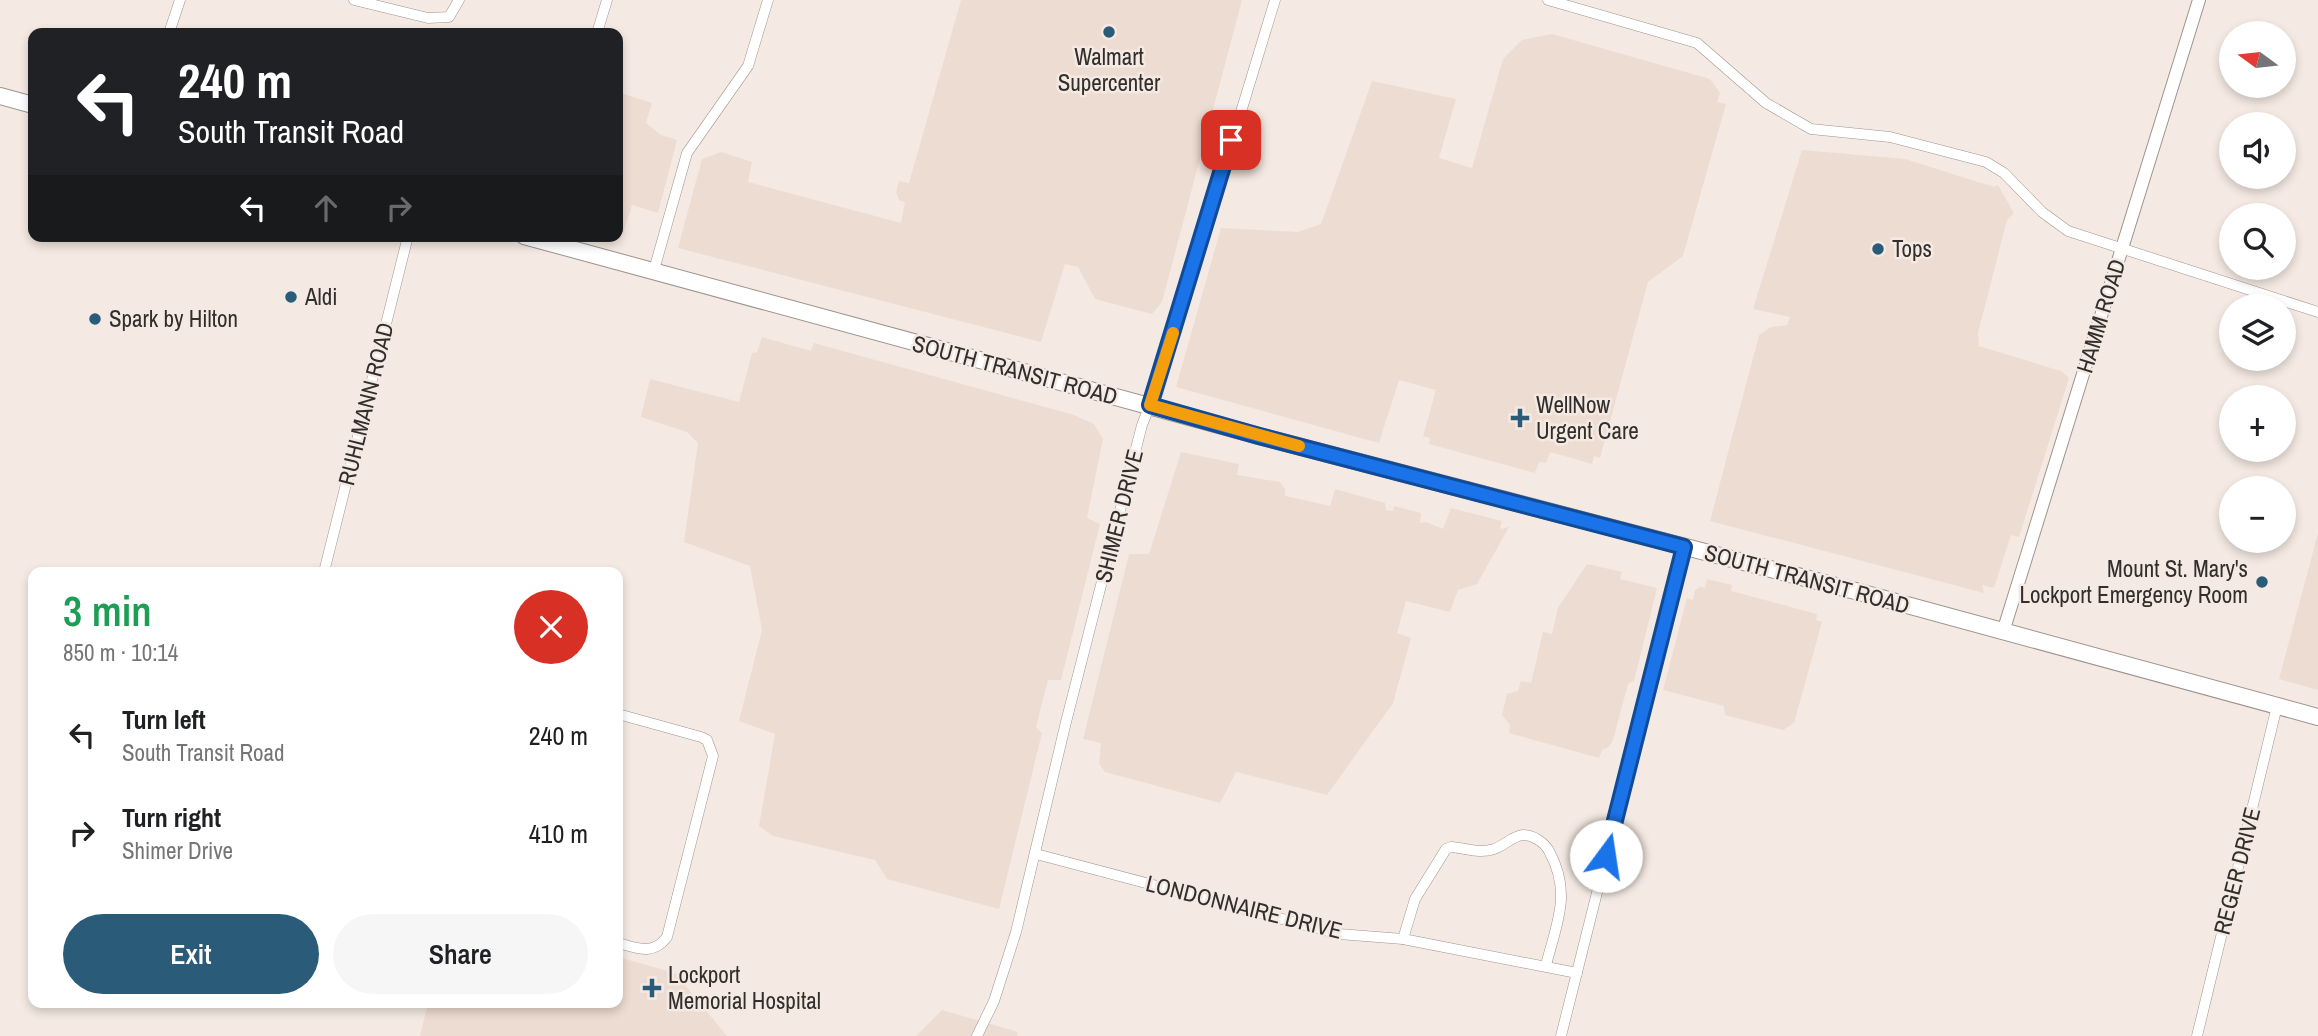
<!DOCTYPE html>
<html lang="en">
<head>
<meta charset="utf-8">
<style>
  :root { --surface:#fff; --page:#f6f6f6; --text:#202124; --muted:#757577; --accent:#2a5b79 }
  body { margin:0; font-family:"Archivo Narrow",sans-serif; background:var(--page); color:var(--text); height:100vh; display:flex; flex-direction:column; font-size:26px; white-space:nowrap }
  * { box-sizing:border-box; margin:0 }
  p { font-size:23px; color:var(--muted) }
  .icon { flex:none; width:38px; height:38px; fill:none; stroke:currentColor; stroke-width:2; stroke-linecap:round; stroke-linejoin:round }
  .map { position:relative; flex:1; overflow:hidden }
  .drawer { position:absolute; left:28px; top:567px; width:595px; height:441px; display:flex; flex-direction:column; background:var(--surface); border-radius:14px; box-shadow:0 4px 10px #0003 }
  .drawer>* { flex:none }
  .banner { position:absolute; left:28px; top:28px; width:595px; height:214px; border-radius:14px; box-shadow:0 4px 10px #0003; background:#202124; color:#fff; overflow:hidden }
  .needle { width:46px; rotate:285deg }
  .buttons { position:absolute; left:2219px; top:21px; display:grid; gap:14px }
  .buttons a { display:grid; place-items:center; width:77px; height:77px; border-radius:50%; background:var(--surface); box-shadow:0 4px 10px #0003; font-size:35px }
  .pin { position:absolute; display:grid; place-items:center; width:60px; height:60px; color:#fff; margin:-30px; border-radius:14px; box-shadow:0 4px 10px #0006 }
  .me { position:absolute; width:77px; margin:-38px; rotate:14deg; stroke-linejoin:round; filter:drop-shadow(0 0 5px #0008) }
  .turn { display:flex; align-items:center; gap:24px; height:147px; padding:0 35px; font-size:32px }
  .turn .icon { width:91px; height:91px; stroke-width:2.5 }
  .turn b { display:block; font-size:49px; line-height:60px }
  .lanes { display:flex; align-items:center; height:66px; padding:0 35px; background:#0003; justify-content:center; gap:35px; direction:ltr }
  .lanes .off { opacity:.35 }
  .round { display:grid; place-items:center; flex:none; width:74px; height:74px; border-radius:37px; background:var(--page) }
  .headline { display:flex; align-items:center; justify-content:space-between; height:119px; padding:0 35px }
  h1 { font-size:42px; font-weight:600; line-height:52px; color:#1e9e55 }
  .cta { display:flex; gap:14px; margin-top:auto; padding:14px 35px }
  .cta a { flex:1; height:80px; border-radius:42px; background:var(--accent); color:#fff; font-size:28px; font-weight:600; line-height:80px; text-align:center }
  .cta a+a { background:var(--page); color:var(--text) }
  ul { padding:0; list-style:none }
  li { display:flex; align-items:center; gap:21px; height:98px; padding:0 35px }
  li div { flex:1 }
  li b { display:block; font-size:26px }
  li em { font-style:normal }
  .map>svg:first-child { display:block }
  .built { fill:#eddcd1 }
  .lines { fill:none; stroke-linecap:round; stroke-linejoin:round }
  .minor-casing { stroke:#9d948d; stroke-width:11 }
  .tertiary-casing { stroke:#9d948d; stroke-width:14 }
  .trunk-casing { stroke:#9d948d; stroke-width:18 }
  .minor { stroke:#fff; stroke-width:10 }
  .tertiary { stroke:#fff; stroke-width:12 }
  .trunk { stroke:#fff; stroke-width:16 }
  .route-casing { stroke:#114b97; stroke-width:18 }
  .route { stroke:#1a73e8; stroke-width:12 }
  .slow { stroke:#f59e0b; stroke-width:12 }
  .poi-dot { fill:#2a5b79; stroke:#f5eae3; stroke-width:2.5 }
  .labels { text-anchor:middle; stroke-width:5; stroke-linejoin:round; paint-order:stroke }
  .poi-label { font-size:23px; fill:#322e2b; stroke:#f5eae3; text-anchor:start }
  .street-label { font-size:23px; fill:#322e2b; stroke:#f5eae3 }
</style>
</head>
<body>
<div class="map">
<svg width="2318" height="1036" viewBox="0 0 2318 1036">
  <rect width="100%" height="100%" fill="#f5eae3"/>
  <g class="built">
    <polygon points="961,0 1242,0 1162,302 1152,314 1095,299 1078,267 1065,264 1041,342 678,248 702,159 721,152 752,162 748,182 901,223 905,202 899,200 896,192 899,181 909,183"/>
    <polygon points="1552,34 1710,79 1720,93 1717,102 1726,104 1683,256 1648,282 1600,458 1594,456 1592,464 1550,452 1546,463 1539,462 1535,473 1429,444 1430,438 1423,436 1436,390 1399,380 1379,443 1176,387 1221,228 1298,232 1321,224 1372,81 1456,99 1439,158 1472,168 1503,59 1522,40"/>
    <polygon points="618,92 652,103 646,123 661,135 677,140 658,213 632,205 623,233 618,231"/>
    <polygon points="1802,150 1905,159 1994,187 1998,185 2014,213 2007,220 1978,333 1979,346 2061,371 2069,378 2019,537 2011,535 1994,588 1982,585 1984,593 1710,521 1759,335 1771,327 1787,325 1790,317 1753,309"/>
    <polygon points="762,337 811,351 814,343 1074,415 1094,424 1103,439 1087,518 1100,524 1061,680 1048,680 1036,727 1042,733 999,909 887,879 875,860 773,836 759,826 775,734 739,721 762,630 750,566 684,542 698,443 687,432 641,417 650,379 739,402 752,353 757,352"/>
    <polygon points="1181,452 1239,464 1237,475 1280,482 1285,489 1285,496 1330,506 1335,489 1385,503 1386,510 1393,511 1394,506 1421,513 1420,523 1426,522 1443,529 1451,508 1502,521 1500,529 1509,527 1477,584 1458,590 1450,612 1406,601 1397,633 1411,638 1393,703 1327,795 1236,772 1220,803 1105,772 1099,763 1101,743 1083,739 1129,554 1149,554"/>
    <polygon points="2318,533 2318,690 2279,679"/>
    <polygon points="1587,564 1622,572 1620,579 1657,588 1634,681 1628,684 1613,740 1609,747 1602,750 1599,758 1509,733 1510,725 1502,715 1507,694 1518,691 1521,681 1531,683 1543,632 1552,634 1558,608"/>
    <polygon points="1707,579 1732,585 1731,591 1817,614 1816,620 1822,622 1794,723 1783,730 1725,715 1724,706 1663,690 1687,598 1693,600 1695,590 1701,586 1705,588"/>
    <polygon points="618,957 675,973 727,1036 420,1036 428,1003 618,1003"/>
    <polygon points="942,1010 1018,1032 1017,1036 916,1036"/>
  </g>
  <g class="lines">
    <g class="minor-casing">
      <g id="minor">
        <polyline points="354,0 428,18 449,17 459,0"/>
        <polyline points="1548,0 1697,43 1766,103 1811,129 1890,137 1986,162 2004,173 2042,212 2068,231 2318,312"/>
        <polyline points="169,33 180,0"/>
        <polyline points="597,33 607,0"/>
        <polyline points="654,270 687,153 748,66 768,0"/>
        <polyline points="324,572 408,236"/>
        <path d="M618,714L701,737L707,740L713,756L667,937C653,956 637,948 618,943"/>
        <polyline points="1036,854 1339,934 1403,939 1577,973"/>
        <path d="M1403,939L1415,899L1446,849L1451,847C1466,848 1479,854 1494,849C1504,846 1512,836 1523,835C1533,835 1544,842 1549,851C1572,893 1557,922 1546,965"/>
        <polyline points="977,1036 994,1001 1016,932 1066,722 1142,425 1158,385 1275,0"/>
        <polyline points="1561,1036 1684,546"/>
        <polyline points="2197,1036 2277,706"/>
      </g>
    </g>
    <g class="tertiary-casing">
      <polyline id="tertiary" points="2003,632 2199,0"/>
    </g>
    <g class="trunk-casing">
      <g id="trunk">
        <polyline points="0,96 33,105"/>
        <polyline points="524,236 1259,436 1863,593 2318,717"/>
      </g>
    </g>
    <use href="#minor" class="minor"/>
    <use href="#tertiary" class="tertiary"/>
    <use href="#trunk" class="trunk"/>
  </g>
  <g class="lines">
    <g class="route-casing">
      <polyline id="route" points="1231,140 1150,405 1259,436 1684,547 1606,856"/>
    </g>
    <use href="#route" class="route"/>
    <polyline class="slow" points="1173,333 1150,405 1299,446"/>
  </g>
  <g class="poi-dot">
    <circle cx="1109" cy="32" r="7"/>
    <circle cx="1878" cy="249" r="7"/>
    <circle cx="291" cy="297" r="7"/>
    <circle cx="95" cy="319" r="7"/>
    <path d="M1516.5 407.5h7v7h7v7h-7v7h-7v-7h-7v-7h7z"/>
    <circle cx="2262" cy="582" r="7"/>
    <path d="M648.5 977.5h7v7h7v7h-7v7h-7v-7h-7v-7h7z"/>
  </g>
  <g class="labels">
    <g class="poi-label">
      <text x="1109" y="65" text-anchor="middle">Walmart<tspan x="1109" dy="26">Supercenter</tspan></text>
      <text x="1892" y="257">Tops</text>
      <text x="305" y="305">Aldi</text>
      <text x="109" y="327">Spark by Hilton</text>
      <text x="1536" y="413">WellNow<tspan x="1536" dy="26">Urgent Care</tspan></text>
      <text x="2248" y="577" text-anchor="end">Mount St. Mary's<tspan x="2248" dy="26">Lockport Emergency Room</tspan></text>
      <text x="668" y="983">Lockport<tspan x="668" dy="26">Memorial Hospital</tspan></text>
    </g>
    <g class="street-label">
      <text transform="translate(2101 316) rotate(-73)" y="8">HAMM ROAD</text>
      <text transform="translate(1015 370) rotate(15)" y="8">SOUTH TRANSIT ROAD</text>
      <text transform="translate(366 404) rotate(-76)" y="8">RUHLMANN ROAD</text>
      <text transform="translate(1119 516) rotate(-76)" y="8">SHIMER DRIVE</text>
      <text transform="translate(1807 579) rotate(15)" y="8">SOUTH TRANSIT ROAD</text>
      <text transform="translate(2237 871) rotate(-76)" y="8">REGER DRIVE</text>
      <text transform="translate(1244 907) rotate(14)" y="8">LONDONNAIRE DRIVE</text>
    </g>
  </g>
</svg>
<div class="buttons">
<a><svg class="needle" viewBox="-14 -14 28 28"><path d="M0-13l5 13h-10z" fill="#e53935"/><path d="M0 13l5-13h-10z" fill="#757577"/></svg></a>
<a><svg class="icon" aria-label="sound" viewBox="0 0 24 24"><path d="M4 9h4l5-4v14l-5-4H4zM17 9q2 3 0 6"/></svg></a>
<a><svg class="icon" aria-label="search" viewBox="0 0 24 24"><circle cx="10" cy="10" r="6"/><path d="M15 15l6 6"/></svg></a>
<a><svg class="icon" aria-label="layers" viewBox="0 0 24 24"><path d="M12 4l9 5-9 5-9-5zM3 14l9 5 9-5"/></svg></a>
<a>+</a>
<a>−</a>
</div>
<div class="pin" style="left:1231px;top:140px;background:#d93025"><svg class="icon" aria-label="arrive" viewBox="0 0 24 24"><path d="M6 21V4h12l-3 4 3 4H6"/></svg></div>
<svg class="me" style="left:1606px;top:856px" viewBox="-20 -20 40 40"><circle r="19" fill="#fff"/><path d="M0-13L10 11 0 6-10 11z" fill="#1a73e8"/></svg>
<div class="banner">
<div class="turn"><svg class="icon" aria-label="left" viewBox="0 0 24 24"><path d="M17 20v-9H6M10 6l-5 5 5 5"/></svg><div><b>240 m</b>South Transit Road</div></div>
<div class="lanes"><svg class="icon" aria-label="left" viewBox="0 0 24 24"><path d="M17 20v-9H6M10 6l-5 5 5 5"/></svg><svg class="icon off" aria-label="ahead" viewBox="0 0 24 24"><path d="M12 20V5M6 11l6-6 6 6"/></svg><svg class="icon off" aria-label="right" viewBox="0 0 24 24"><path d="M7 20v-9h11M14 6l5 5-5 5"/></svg></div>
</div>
<section class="drawer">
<div class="headline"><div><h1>3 min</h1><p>850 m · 10:14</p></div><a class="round" style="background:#d93025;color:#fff"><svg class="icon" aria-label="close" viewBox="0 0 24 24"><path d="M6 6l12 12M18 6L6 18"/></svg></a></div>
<ul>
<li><svg class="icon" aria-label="left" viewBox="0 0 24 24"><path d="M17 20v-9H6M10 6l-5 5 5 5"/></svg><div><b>Turn left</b><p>South Transit Road</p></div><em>240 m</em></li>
<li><svg class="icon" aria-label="right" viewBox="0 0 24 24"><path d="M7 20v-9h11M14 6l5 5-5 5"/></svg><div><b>Turn right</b><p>Shimer Drive</p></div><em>410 m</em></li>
</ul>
<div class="cta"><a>Exit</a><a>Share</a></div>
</section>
</div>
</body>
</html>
